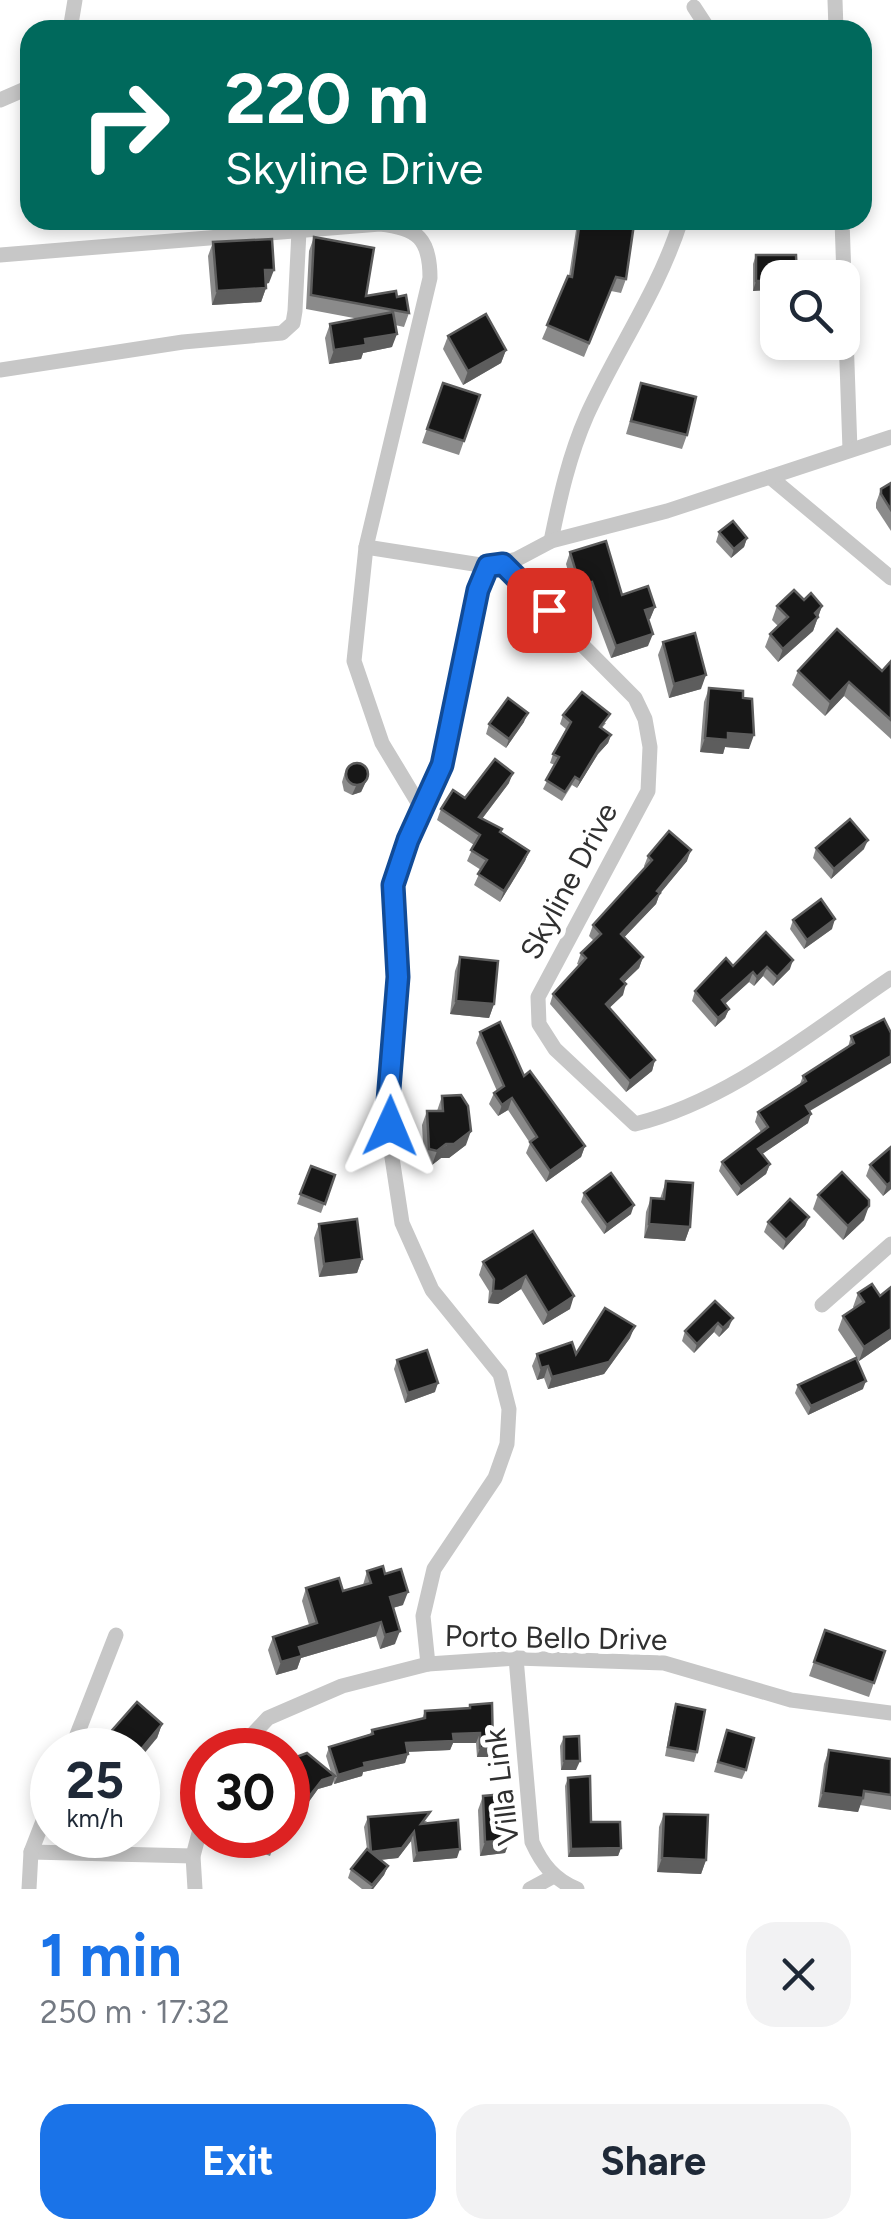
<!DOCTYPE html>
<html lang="en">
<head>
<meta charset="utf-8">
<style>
  :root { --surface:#fff; --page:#f2f2f3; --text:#1f2937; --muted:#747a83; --accent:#1a73e8 }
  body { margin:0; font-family:Figtree,sans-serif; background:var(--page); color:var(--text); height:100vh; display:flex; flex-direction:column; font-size:38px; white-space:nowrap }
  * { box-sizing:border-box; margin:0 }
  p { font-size:32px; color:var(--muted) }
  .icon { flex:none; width:55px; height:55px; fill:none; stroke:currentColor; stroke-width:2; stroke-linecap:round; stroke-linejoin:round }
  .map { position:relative; height:1889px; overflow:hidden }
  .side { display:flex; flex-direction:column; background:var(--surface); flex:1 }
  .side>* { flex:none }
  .banner { position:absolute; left:20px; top:20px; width:852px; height:210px; border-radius:30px; box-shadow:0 5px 15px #0003; background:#00695c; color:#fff; overflow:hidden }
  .buttons { position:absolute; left:760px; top:260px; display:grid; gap:20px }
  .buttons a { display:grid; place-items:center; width:100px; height:100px; border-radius:20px; background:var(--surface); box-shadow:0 5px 15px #0003; font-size:50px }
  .speed { position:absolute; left:30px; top:1728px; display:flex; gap:20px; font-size:50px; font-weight:700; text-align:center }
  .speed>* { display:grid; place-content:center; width:130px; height:130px; border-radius:50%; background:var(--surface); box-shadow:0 5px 15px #0003; line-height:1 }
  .speed small { font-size:25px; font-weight:400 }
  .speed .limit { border:15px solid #d22; background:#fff; color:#111 }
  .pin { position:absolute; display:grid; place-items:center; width:85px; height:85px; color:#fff; margin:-42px; border-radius:20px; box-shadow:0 5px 15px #0006 }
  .me { position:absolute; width:110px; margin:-55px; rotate:1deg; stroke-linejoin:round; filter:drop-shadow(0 0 8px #0008) }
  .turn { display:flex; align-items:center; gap:35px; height:210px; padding:0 40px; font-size:45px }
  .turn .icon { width:130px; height:130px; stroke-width:2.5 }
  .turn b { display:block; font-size:70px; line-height:85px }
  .round { display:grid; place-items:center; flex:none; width:105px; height:105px; border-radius:30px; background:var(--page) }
  .overview { display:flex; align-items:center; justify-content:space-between; height:170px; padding:0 40px }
  h1 { font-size:60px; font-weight:700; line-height:75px; color:var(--accent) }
  .primary-button { display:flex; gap:20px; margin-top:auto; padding:20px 40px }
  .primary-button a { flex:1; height:115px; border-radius:30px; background:var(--accent); color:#fff; font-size:40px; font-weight:700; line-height:115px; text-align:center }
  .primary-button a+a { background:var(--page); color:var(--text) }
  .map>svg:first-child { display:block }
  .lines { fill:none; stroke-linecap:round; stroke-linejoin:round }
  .minor { stroke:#c7c7c7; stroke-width:15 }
  .wall { fill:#8b8b8b }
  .shaded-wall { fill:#5d5d5d }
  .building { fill:#171717; stroke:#5d5d5d; stroke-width:2.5 }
  .route-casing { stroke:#114b97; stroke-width:25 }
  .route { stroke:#1a73e8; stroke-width:18 }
  .labels { text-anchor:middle; stroke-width:10; stroke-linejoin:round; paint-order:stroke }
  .street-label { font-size:30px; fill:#303030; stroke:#fff }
</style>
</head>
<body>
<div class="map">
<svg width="891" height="1889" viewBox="0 0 891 1889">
  <rect width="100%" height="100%" fill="#fff"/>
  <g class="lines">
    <g class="minor">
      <polyline points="835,0 836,30"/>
      <polyline points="694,7 709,30"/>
      <polyline points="70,30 75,0"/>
      <polyline points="0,100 30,87"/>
      <polyline points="842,220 850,450"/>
      <path d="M0,255L380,224C418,228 430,239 430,278L366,547L354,661L382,743L423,811"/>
      <polyline points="0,370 183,342 282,333 293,323 295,311 299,231"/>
      <polyline points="770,477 891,578"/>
      <path d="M551,541C560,497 569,456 587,415C617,349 659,290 681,220"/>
      <polyline points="366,547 487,566 517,559 551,541 667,511 891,437"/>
      <path d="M503,565L635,698L645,719L650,747L648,791L538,997L539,1024L555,1049L635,1124C729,1101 811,1032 891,978"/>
      <polyline points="822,1305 891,1244"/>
      <path d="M516,1658L532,1842C542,1864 554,1880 577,1889"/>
      <polyline points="428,1664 423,1616 434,1569 495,1478 507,1444 509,1409 500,1374 432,1290 402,1223 391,1151 388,1101 398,977 393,885 408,840 442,765 478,590 487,566"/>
      <polyline points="71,1750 116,1635"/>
      <polyline points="238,1750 268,1718 342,1686 428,1664 516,1658 664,1663 791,1700 891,1713"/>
      <polyline points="31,1852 193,1856"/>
      <polyline points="29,1889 31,1852 52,1798"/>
      <polyline points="195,1889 193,1856 202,1822"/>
      <polyline points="530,1889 554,1876"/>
    </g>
  </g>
  <g class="wall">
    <polygon points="579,220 608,220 626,279 621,293 611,291 584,357 542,339 569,276 576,230"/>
    <polygon points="314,237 366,296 397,297 409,313 404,327 395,325 392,347 363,353 361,359 329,364 325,338 330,324 359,319 306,309 309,251"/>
    <polygon points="213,242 269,283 266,284 266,288 261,302 212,305 208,256"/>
    <polygon points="756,255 797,278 753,291 753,264"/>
    <polygon points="448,336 506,350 501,363 463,385 443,349"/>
    <polygon points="443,383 480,395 459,455 422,443"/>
    <polygon points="641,383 687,435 682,449 626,434"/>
    <polygon points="891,483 891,531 876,508 876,503 881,489"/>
    <polygon points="719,532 747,538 744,547 731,558 716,542"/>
    <polygon points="570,552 622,595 655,607 650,619 648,620 648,646 611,658 587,594 576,598 566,564"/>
    <polygon points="804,600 822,606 813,631 778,662 765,647 770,634 778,626 772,620 777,606"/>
    <polygon points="663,642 701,689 669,698 658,655"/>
    <polygon points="891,661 891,739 844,696 825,716 792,685 798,671 882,671"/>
    <polygon points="709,688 743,698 749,749 725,747 723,754 700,752 704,702"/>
    <polygon points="563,715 606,723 602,728 611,735 608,743 598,754 577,788 572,785 562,801 543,789 555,765 550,763 553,754 566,729 560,724"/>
    <polygon points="524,722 506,748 486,734 489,724"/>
    <polygon points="345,772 369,775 361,792 352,795 344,791 342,782"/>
    <polygon points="509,783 482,819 529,851 525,861 500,902 474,885 481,870 467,861 474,845 437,820 441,809 465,798"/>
    <polygon points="816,848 864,849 831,879 813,858"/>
    <polygon points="648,856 687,861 660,893 656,904 624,937 643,957 639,968 624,982 623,995 609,1008 655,1060 652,1071 626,1092 550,1004 553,994 579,965 577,964 581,953 594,941 589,936 593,925 645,868 644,866"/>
    <polygon points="793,920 832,929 804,949 790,929"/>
    <polygon points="766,932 790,969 773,986 763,976 754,986 749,982 725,1004 729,1009 725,1018 715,1027 692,1001 695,991 733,966"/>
    <polygon points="460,957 494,1004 489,1018 450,1014 455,971"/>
    <polygon points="884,1019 809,1111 808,1123 762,1154 770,1164 766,1174 737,1196 719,1171 722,1162 761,1132 755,1122 758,1112 800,1084 803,1076 848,1047 851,1036"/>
    <polygon points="480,1032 524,1076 585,1146 581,1157 546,1182 526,1153 530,1143 508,1110 498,1116 489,1104 494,1093 497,1091 476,1043"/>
    <polygon points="442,1096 466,1145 449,1158 441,1158 432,1165 424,1163 422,1125 427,1111 437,1111"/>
    <polygon points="870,1165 891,1189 883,1196 866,1176"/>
    <polygon points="311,1166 335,1175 321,1213 297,1204"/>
    <polygon points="666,1181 690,1227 685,1241 644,1238 646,1212 651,1198 660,1199"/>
    <polygon points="584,1193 631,1214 604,1234 581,1202"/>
    <polygon points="818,1195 864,1220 843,1240 813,1209"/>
    <polygon points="809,1217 805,1226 783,1250 764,1232 768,1222"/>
    <polygon points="319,1224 362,1259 357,1273 319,1277 314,1238"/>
    <polygon points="533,1231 570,1309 543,1325 521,1289 498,1304 488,1303 489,1291 479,1275 483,1262"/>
    <polygon points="891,1287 891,1339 859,1361 838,1330 843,1316 854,1309 853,1307 858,1293 880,1296"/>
    <polygon points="715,1301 729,1327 719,1337 714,1332 694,1353 682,1341 685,1331"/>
    <polygon points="630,1338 604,1374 548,1389 544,1378 537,1380 532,1366 537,1354 576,1354"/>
    <polygon points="397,1360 435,1392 405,1403 394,1369"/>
    <polygon points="798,1385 863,1389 808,1415 795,1393"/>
    <polygon points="367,1571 385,1574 403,1605 393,1608 395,1644 380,1649 376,1636 301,1658 297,1669 276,1675 268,1650 273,1637 309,1625 302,1601 306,1588 343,1591 363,1585"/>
    <polygon points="825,1630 885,1651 869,1697 809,1676"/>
    <polygon points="676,1704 697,1752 694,1762 665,1756 673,1713"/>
    <polygon points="470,1705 490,1757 477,1757 476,1743 453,1743 450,1750 408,1752 405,1763 363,1772 362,1776 334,1784 333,1781 332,1785 318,1789 305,1807 299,1807 288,1798 288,1760 331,1772 326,1756 329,1747 370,1734 372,1730 422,1719 425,1711 468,1708"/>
    <polygon points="162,1724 157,1738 138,1750 102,1750 107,1736"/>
    <polygon points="727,1730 746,1770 742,1779 714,1772"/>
    <polygon points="564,1737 576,1770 561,1770 560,1746"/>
    <polygon points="829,1750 891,1759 891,1810 860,1805 858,1812 818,1807 824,1764"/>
    <polygon points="568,1778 591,1822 621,1848 618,1856 568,1857 565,1786"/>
    <polygon points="483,1796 510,1840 505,1853 480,1856 478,1810"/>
    <polygon points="664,1814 706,1860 701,1874 657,1872 659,1827"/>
    <polygon points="368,1817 427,1821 425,1823 457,1858 413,1862 411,1841 398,1858 380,1860 388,1866 384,1875 373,1889 362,1889 348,1878 351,1869 367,1849 364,1827"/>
    <polygon points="238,1835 278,1835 270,1856 235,1843"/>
  </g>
  <g class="shaded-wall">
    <polygon points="265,270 274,270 269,283 260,284"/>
    <polygon points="756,281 778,281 778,290 753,291"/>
    <polygon points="266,288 261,302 212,305 217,291"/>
    <polygon points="397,334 392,347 363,353 361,359 329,364 334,350 365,339"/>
    <polygon points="506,350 501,363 463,385 468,371"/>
    <polygon points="747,538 744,547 731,558 734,549"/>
    <polygon points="592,582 587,594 576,598 580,585"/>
    <polygon points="822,606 813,631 778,662 783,649"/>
    <polygon points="655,607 650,619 641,623 645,610"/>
    <polygon points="653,634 648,646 611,658 616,646"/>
    <polygon points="706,675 701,689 669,698 674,684"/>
    <polygon points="849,682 844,696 825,716 830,702"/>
    <polygon points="528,713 524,722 506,748 509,739"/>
    <polygon points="728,733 754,735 749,749 725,747 723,754 700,752 705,738"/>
    <polygon points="611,735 608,743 598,754 577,788 580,780 601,745"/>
    <polygon points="513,773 509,783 475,828 479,817"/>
    <polygon points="369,775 361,792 352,795 356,786"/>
    <polygon points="868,840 864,849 831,879 834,869"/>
    <polygon points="691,850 687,861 658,896 660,893 656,904 617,945 621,934"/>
    <polygon points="529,851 525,861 500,902 504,891"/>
    <polygon points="835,919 832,929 804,949 807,940"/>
    <polygon points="643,957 639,968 617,989 621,979"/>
    <polygon points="793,960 790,969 773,986 777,977"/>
    <polygon points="767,967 763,976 754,986 757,977"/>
    <polygon points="753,972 749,982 718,1010 722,1000"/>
    <polygon points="626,984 623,995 602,1015 606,1004"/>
    <polygon points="456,1001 494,1004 489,1018 450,1014"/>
    <polygon points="729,1009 725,1018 715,1027 718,1018"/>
    <polygon points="891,1056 891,1063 803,1115 806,1106"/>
    <polygon points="655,1060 652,1071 626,1092 630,1081"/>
    <polygon points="512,1098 508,1110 498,1116 502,1105"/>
    <polygon points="811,1114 808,1123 755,1159 758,1149"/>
    <polygon points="471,1131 466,1145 449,1158 441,1158 432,1165 437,1151"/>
    <polygon points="585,1146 581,1157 546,1182 550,1171"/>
    <polygon points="770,1164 766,1174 737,1196 741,1187"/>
    <polygon points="891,1182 891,1189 883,1196 887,1185"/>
    <polygon points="634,1205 631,1214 604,1234 607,1225"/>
    <polygon points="869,1206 864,1220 843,1240 848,1226"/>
    <polygon points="809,1217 805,1226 783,1250 786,1240"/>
    <polygon points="649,1224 690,1227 685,1241 644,1238"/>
    <polygon points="362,1259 357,1273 319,1277 324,1264"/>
    <polygon points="526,1276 521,1289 498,1304 488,1303 493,1291"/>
    <polygon points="574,1296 570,1309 543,1325 548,1313"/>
    <polygon points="733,1318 729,1327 719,1337 723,1328"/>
    <polygon points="718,1323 714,1332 694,1353 697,1344"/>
    <polygon points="635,1326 630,1338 604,1374 548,1389 552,1377"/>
    <polygon points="891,1329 891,1339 859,1361 864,1347"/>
    <polygon points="548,1366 544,1378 537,1380 541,1368"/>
    <polygon points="866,1381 863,1389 808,1415 811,1406"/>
    <polygon points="438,1383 435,1392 405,1403 408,1393"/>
    <polygon points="408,1592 403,1605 385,1610 390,1597"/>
    <polygon points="381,1622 376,1636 301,1658 297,1669 276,1675 281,1662 299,1647"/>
    <polygon points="400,1631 395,1644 380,1649 385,1635"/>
    <polygon points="162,1724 157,1738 138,1761 138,1753"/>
    <polygon points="480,1733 476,1743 453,1743 450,1750 402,1752 406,1743 453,1734"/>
    <polygon points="480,1748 493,1748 490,1757 477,1757"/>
    <polygon points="408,1754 405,1763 363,1772 362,1776 334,1784 338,1775 364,1763"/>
    <polygon points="564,1761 580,1761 576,1770 561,1770"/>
    <polygon points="335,1776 332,1785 318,1789 305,1807 299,1807 303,1798 322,1780"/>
    <polygon points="823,1793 863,1798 858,1812 818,1807"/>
    <polygon points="414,1832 411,1841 398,1858 368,1861 371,1852"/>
    <polygon points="510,1840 505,1853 480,1856 485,1842"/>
    <polygon points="621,1848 618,1856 568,1857 571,1849"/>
    <polygon points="460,1849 457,1858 413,1862 417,1853"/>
    <polygon points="662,1858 706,1860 701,1874 657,1872"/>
    <polygon points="388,1866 384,1875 373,1889 371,1889"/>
  </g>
  <g class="building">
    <polygon points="580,220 608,220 634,224 626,279 616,277 589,343 547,325 568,276 572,277"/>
    <polygon points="314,237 374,248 366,296 396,291 397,297 406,295 409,313 311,295"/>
    <polygon points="272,239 274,270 265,270 266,288 217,291 213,242"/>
    <polygon points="756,255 796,255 797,278 778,278 778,281 756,281"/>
    <polygon points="393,312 397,334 365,339 366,345 334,350 330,324"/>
    <polygon points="486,314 506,350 468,371 448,336"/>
    <polygon points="443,383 480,395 464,441 427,429"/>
    <polygon points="641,383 696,397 687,435 631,421"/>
    <polygon points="891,483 891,510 881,494 881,489"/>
    <polygon points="733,521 747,538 734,549 719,532"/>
    <polygon points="606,541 622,595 648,586 655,607 645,610 653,634 616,646 592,582 580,585 570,552"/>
    <polygon points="794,590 804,600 811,593 822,606 815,613 818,617 783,649 770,634 788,617 777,606"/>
    <polygon points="837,629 882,671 891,661 891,720 849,682 830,702 798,671"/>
    <polygon points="695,633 706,675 674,684 663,642"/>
    <polygon points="709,688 743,691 743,698 752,699 754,735 728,733 728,740 705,738"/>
    <polygon points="582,692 610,714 600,727 611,735 601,745 580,780 575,777 565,792 546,780 559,757 553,754 571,722 563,715"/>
    <polygon points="508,698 528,713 509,739 489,724"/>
    <polygon points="495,759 513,773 479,817 502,829 500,832 529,851 504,891 478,874 487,860 471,850 480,835 441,809 453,790 465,798"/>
    <circle cx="357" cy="774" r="11"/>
    <polygon points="850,819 868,840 834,869 816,848"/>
    <polygon points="669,831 691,850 657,891 660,893 621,934 643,957 621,979 626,984 606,1004 655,1060 630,1081 553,994 586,958 581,953 601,934 593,925 652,860 648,856"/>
    <polygon points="821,899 835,919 807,940 793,920"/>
    <polygon points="766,932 793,960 777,977 767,967 757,977 753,972 722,1000 729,1009 718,1018 695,991 726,958 733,966"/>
    <polygon points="460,957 498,961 494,1004 456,1001"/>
    <polygon points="884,1019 891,1033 891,1056 806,1106 811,1114 758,1149 770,1164 741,1187 722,1162 768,1127 758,1112 806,1081 803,1076 854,1043 851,1036"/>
    <polygon points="500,1022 524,1076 530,1071 585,1146 550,1171 530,1142 537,1137 512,1098 502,1105 494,1093 504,1086 480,1032"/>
    <polygon points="461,1095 468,1106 471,1131 454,1144 446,1144 437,1151 429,1149 427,1111 443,1111 442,1096"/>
    <polygon points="891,1147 891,1182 887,1185 870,1165"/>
    <polygon points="311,1166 335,1175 325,1204 300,1194"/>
    <polygon points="842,1172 869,1200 869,1206 848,1226 818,1195"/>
    <polygon points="611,1173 634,1205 607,1225 584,1193"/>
    <polygon points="666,1181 693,1183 690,1227 649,1224 651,1198 664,1199"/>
    <polygon points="790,1199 809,1217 786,1240 768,1222"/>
    <polygon points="357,1219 362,1259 324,1264 319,1224"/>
    <polygon points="533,1231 574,1296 548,1313 526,1276 502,1291 493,1291 494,1279 483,1262"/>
    <polygon points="872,1284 880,1296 891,1287 891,1329 864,1347 843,1316 864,1302 858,1293"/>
    <polygon points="715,1301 733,1318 723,1328 718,1323 697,1344 685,1331"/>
    <polygon points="605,1308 635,1326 609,1362 552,1377 548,1366 541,1368 537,1354 572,1342 576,1354"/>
    <polygon points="427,1350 438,1383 408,1393 397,1360"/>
    <polygon points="856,1358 866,1381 811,1406 798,1385"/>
    <polygon points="383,1566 385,1574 401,1569 408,1592 390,1597 400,1631 385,1635 381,1622 299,1647 302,1656 281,1662 273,1637 317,1623 306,1588 339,1578 343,1591 371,1583 367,1571"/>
    <polygon points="825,1630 885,1651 874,1683 814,1662"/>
    <polygon points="137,1702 162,1724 138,1753 138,1750 124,1750 107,1736"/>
    <polygon points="492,1703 493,1748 480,1748 480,1733 453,1734 454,1741 406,1743 408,1754 364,1763 365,1767 338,1775 329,1747 373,1734 372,1730 425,1718 425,1711 470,1708 470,1705"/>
    <polygon points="676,1704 705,1710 697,1752 668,1747"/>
    <polygon points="727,1730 754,1738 746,1770 718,1762"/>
    <polygon points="579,1736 580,1761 564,1761 564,1737"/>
    <polygon points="829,1750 891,1759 891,1795 864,1791 863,1798 823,1793"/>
    <polygon points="307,1753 335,1776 322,1780 308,1798 303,1798 288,1786 288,1760"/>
    <polygon points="590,1776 591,1822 620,1822 621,1848 571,1849 568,1778"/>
    <polygon points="504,1794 510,1840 485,1842 483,1796"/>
    <polygon points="430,1812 421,1824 458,1820 460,1849 417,1853 414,1832 402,1848 371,1852 368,1817"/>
    <polygon points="664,1814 708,1815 706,1860 662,1858"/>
    <polygon points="243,1835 278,1835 274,1847"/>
    <polygon points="367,1849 388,1866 372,1885 351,1869"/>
  </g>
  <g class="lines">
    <g class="route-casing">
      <polyline id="route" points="390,1126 388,1101 398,977 393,885 408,840 442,765 478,590 488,566 503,564 549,610"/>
    </g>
    <use href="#route" class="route"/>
  </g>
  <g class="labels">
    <g class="street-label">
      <text transform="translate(569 881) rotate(-62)" y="10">Skyline Drive</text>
      <text transform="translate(556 1638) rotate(1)" y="10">Porto Bello Drive</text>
      <text transform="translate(502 1787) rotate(-97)" y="10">Villa Link</text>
    </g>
  </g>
</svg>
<div class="buttons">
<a><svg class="icon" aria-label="search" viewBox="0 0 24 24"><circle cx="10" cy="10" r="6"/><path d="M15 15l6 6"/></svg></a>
</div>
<div class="speed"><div>25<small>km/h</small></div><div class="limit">30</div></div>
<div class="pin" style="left:549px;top:610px;background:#d93025"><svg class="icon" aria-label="arrive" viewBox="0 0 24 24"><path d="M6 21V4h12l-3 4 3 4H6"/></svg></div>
<svg class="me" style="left:390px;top:1126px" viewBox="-20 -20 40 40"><path d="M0-17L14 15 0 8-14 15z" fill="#1a73e8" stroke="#fff" stroke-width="4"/></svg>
<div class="banner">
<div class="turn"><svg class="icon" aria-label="right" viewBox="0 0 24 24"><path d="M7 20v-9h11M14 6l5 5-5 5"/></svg><div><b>220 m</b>Skyline Drive</div></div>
</div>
</div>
<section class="side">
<div class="overview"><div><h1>1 min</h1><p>250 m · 17:32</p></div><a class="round"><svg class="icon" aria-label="close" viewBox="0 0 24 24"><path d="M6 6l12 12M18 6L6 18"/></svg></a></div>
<div class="primary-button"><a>Exit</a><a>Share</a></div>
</section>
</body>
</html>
